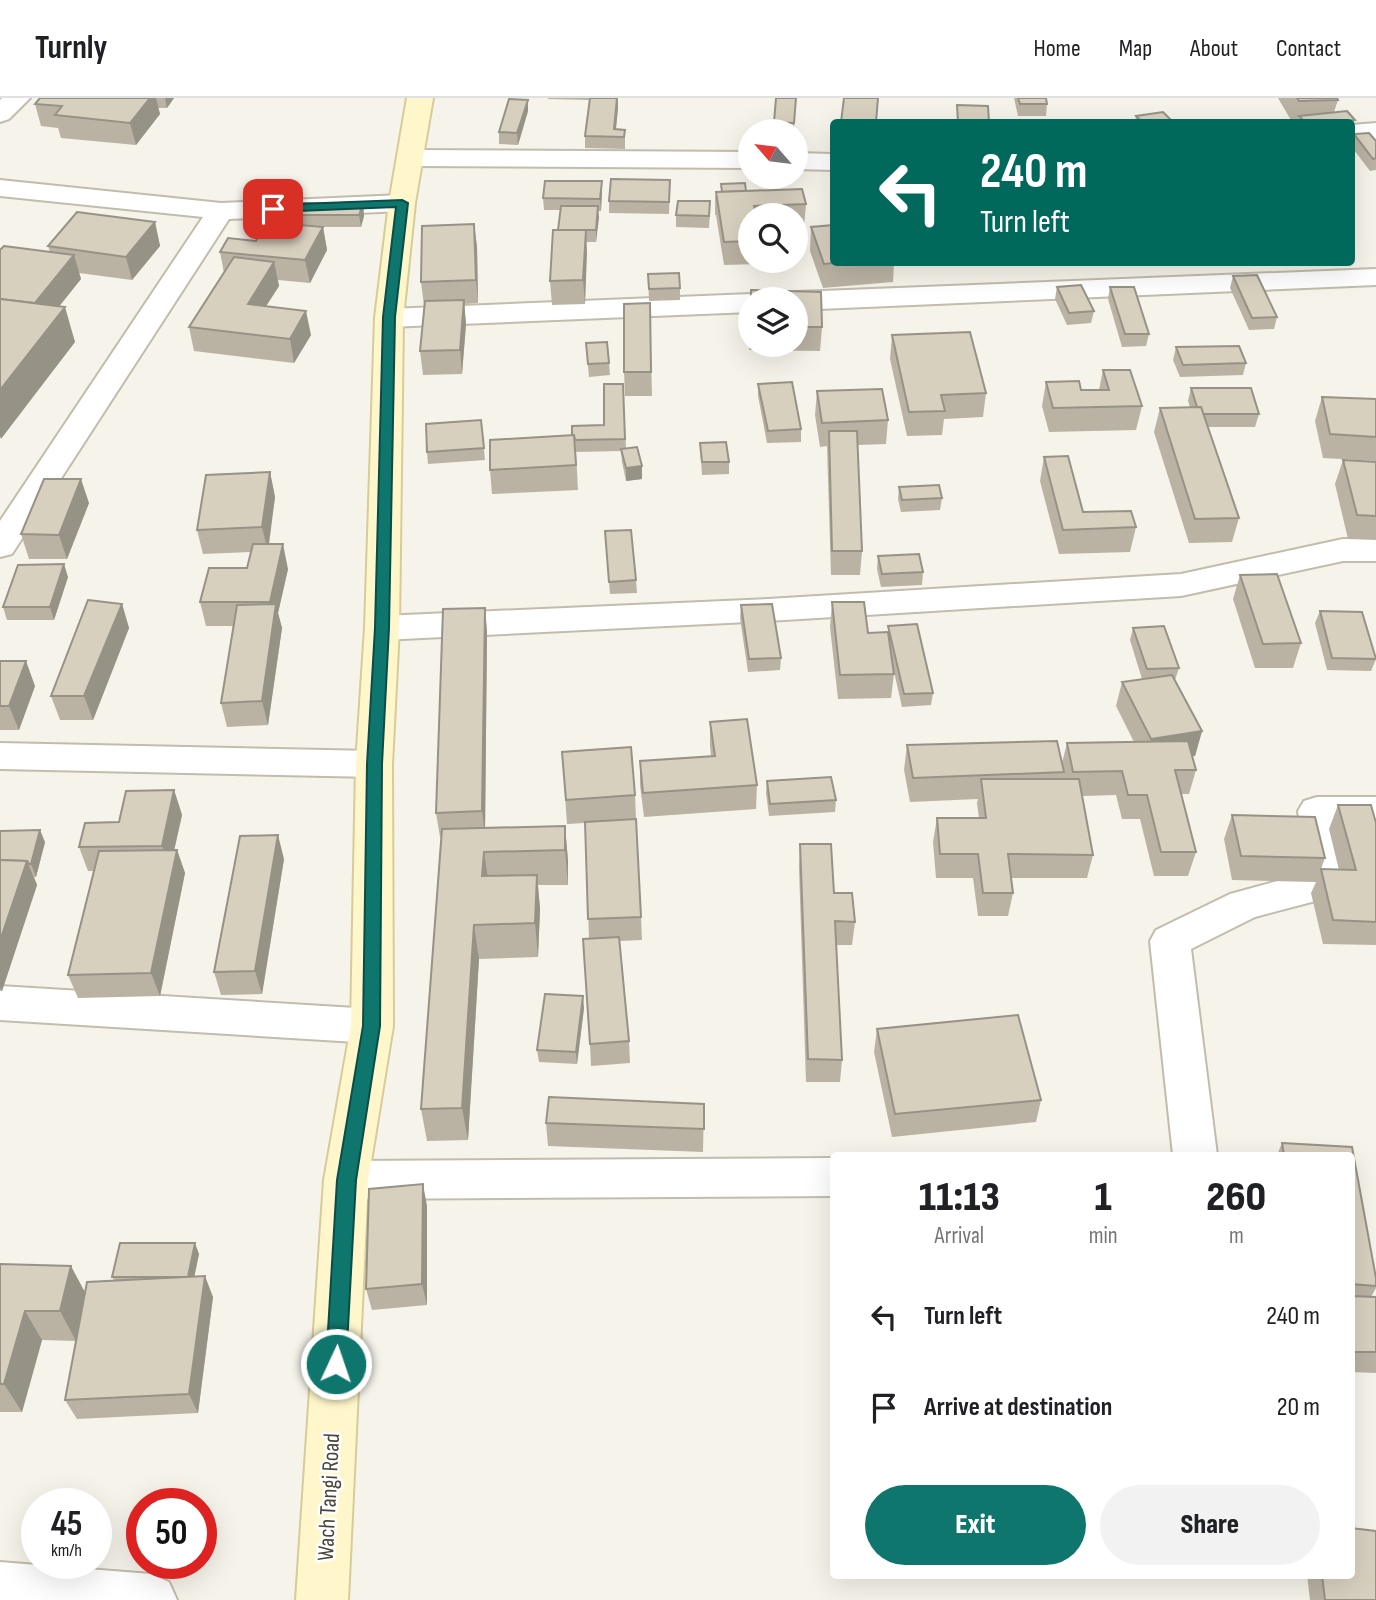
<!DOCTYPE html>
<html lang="en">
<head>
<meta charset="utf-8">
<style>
  :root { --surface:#fff; --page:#f2f2f2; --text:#202124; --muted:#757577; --line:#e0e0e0; --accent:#0f766e }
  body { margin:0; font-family:"Sofia Sans Condensed",sans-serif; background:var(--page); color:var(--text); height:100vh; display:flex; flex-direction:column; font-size:26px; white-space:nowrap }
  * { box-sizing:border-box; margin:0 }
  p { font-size:23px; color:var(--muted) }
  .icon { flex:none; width:38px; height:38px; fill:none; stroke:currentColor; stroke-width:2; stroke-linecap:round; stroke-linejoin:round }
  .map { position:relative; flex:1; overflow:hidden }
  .sheet { position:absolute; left:830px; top:1054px; width:525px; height:427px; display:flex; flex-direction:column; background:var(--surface); border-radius:7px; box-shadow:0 7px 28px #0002 }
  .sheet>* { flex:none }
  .top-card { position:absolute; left:830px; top:21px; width:525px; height:147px; border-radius:7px; box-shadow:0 7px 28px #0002; background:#00695c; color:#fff; overflow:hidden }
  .needle { width:46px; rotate:298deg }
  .tools { position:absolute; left:738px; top:21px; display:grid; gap:14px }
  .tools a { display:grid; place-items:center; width:70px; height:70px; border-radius:50%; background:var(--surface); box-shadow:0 7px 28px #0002; font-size:35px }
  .speed { position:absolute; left:21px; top:1390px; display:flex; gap:14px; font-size:35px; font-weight:700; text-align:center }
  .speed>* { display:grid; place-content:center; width:91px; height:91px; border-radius:50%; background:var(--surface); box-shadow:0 7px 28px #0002; line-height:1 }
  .speed small { font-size:18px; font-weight:400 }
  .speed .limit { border:10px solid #d22; background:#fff; color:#111 }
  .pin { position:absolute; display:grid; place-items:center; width:60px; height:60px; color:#fff; margin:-30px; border-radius:14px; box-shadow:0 4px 10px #0006 }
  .me { position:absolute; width:77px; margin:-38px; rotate:3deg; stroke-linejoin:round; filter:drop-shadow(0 0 5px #0008) }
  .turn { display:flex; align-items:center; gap:24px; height:147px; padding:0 35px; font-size:32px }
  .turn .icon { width:91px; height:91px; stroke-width:2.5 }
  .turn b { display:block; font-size:49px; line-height:60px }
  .eta { display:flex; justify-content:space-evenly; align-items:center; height:119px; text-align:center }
  .eta b { font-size:42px; font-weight:800; line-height:49px }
  .action { display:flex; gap:14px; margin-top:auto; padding:14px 35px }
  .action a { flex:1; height:80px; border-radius:42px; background:var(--accent); color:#fff; font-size:28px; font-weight:800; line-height:80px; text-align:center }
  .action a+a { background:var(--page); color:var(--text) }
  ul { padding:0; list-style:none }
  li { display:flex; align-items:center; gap:21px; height:91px; padding:0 35px }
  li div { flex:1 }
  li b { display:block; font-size:26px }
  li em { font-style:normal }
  header { display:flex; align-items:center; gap:42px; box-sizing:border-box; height:98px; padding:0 35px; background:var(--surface); border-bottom:2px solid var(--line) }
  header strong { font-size:33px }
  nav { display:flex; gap:38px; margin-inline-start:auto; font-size:24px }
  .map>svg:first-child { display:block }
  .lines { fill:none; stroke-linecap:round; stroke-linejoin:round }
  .minor-casing { stroke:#c2bcac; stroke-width:4 }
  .secondary-casing { stroke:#d7cb99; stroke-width:4 }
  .minor { fill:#fff; fill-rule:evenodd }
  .secondary { fill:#fff7cb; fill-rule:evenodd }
  .wall { fill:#bab3a4 }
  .shaded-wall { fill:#979286 }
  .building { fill:#d8d0bf; stroke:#979286; stroke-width:2 }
  .route { fill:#0f766e; stroke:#0a4d48; stroke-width:2 }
  .labels { text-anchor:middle; stroke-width:5; stroke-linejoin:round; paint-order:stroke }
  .street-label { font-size:23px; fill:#4a4538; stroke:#fff }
</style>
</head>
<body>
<header>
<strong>Turnly</strong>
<nav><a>Home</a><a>Map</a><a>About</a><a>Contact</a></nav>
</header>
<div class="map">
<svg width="1376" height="1502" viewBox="0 0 1376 1502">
  <rect width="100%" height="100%" fill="#f6f3ea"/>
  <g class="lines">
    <g class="minor-casing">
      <g id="minor">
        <polygon points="2,0 30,0 9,21 0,24 0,2"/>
        <polygon points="1376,25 1376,41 1351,43 1351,27"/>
        <polygon points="411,52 751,54 751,70 411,68 402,66 398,60 402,54"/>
        <polygon points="796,55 833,56 833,72 796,71"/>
        <polygon points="0,82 221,105 402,97 412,99 415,105 412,111 402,113 229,121 12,456 0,459 0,423 203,119 0,98"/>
        <polygon points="1376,171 1376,187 796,212 796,201 783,201 786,197 796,194"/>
        <polygon points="751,196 763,201 751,201 751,214 389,229 379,226 375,220 379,214 389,211"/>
        <polygon points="1343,441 1376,441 1376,463 1343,463 1181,498 768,523 382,542 370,538 365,530 370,522 382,518 768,501 1181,476"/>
        <polygon points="0,645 374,653 387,657 392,666 387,675 374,679 0,671"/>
        <polygon points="1317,699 1376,699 1376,727 1338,727 1348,785 1342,796 1255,819 1191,851 1217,1057 1173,1057 1150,843 1156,832 1230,796 1307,775 1298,713 1304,703"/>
        <polygon points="0,888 372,911 387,916 393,928 387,940 372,945 0,922"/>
        <polygon points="833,1060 833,1098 346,1101 330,1096 324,1082 330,1068 346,1063"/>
        <polygon points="0,1464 151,1476 169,1484 177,1502 0,1502"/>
      </g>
    </g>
    <g class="secondary-casing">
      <polygon id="secondary" points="407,0 433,0 415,105 403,220 399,530 392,666 393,928 368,1082 348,1502 296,1502 324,1082 351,928 356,666 365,530 375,220 389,105"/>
    </g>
    <use href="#minor" class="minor"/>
    <use href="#secondary" class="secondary"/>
  </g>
  <g class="wall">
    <polygon points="40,0 174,0 167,10 158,10 160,16 136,47 61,40 58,30 41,28 35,6"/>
    <polygon points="548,0 618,0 618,10 616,31 625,32 625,51 585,50 585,38 590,2 548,1"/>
    <polygon points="776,0 796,0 794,33 774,33"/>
    <polygon points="1014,0 1046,0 1047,6 1046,18 1018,18"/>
    <polygon points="1278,0 1337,0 1338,2 1334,14 1355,22 1351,34 1351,24 1292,24"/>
    <polygon points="528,13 518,47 499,46 499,34"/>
    <polygon points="1136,18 1171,22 1170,24 1135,24"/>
    <polygon points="1354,36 1376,43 1376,72 1370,73 1351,48"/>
    <polygon points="670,82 669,116 609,115 609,103"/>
    <polygon points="602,83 601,113 598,113 596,144 586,144 585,206 552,207 550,183 561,112 544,112 543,100"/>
    <polygon points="721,86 746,93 806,106 804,129 796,130 796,117 751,117 751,163 760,163 760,166 724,167 716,117 715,117 715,98 721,94"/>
    <polygon points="363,106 364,118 361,129 323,129 327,152 310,185 278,182 279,188 266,208 311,237 294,265 194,253 189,229 224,175 220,154 302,127 300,117"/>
    <polygon points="710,115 709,130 676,129 676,117"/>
    <polygon points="155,124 160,148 132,182 79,175 81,181 58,209 75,244 0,340 0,152 50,154 48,148"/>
    <polygon points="474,126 477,149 478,205 464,206 466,226 462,276 423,277 420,253 424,208 421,184"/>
    <polygon points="811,129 833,164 894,164 893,184 823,190 810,153"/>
    <polygon points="648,176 680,190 680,202 649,203"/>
    <polygon points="1233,178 1277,219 1274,231 1249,232 1230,190"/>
    <polygon points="1057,189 1094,213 1091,225 1067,227 1055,201"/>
    <polygon points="1110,189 1149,236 1146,248 1122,249 1108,201"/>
    <polygon points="796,201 822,229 820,253 749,252 751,211 751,247 796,247"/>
    <polygon points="650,205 652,298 625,298 624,274"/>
    <polygon points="892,237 986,295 983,319 944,321 942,337 907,338 890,261"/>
    <polygon points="586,245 609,265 610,277 589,279"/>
    <polygon points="1176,249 1246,265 1243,277 1180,279 1173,262"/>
    <polygon points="1103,272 1142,308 1136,332 1049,334 1042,308 1046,284 1081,292 1099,292"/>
    <polygon points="623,286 626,351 642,368 642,381 626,383 622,364 621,353 576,354 578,392 492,396 490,372 572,337 604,327"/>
    <polygon points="758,286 801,331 801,344 767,345 758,298"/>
    <polygon points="1191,290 1259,316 1255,329 1208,329 1239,420 1232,444 1189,445 1154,334 1160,310 1190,309 1188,303"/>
    <polygon points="817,293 888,322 886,346 858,347 862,453 860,477 831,477 827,348 820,349 815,317"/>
    <polygon points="1322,299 1376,301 1376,363 1323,360 1315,323"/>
    <polygon points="481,322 485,362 428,366 427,354"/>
    <polygon points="700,345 729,364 729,376 702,377"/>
    <polygon points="1044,359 1083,414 1136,429 1130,454 1059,456 1040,383"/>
    <polygon points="1343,362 1376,364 1376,442 1348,441 1335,386"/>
    <polygon points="270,374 275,399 268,446 288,471 278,515 282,530 268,627 227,629 221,605 233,528 206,528 200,504 247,470 251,454 203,456 197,432"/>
    <polygon points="899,389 942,400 940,412 901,414 898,401"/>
    <polygon points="89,405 67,461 29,461 21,436"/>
    <polygon points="605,433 636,482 637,495 610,496"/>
    <polygon points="878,458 923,474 922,487 881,489 877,471"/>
    <polygon points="1240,477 1301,545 1293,570 1255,570 1233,501"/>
    <polygon points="68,479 54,522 7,522 3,509"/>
    <polygon points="832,504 868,535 888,534 888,528 933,595 931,607 902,609 892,565 894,576 891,600 838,601 830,529"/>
    <polygon points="122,506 129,530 93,622 60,622 51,598"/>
    <polygon points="741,507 781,560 780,572 748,574 740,520"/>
    <polygon points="485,510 487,534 485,730 565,728 568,763 568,787 538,787 540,811 538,859 479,861 468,1042 427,1043 421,1011 441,739 440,739 436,715"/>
    <polygon points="1320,513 1376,561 1371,573 1327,572 1315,525"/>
    <polygon points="1133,530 1179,570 1175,582 1202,633 1195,658 1192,658 1196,672 1189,696 1181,696 1196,754 1188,778 1154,778 1140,721 1122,721 1116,697 1082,698 1093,757 1087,780 1011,780 1013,795 1008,818 978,818 973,780 936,780 933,744 937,720 979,720 977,705 978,701 910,704 904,672 907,647 1062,665 1067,645 1134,644 1116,608 1122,584 1142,581 1130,542"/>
    <polygon points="0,563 35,588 19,632 0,632"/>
    <polygon points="710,624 757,687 756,711 644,719 640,687 640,663 711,658 710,648"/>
    <polygon points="562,654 635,697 636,721 633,721 641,819 642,842 620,843 629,943 630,965 591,968 590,946 589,841 585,725 567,726"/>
    <polygon points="767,683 836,702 835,714 769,718 766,695"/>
    <polygon points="174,692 182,717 174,752 177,752 185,775 160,898 78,900 68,877 94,773 88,773 79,749 119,724"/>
    <polygon points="1338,707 1376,725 1376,847 1323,846 1311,795 1316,784 1232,782 1224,741 1232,717 1325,760 1321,771 1339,772 1329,731"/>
    <polygon points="0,733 45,744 36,779 34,779 37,787 2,893 0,893"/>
    <polygon points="800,746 855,824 852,847 836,847 842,962 840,984 806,984 799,770"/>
    <polygon points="284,761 262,896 221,897 214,874"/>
    <polygon points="584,910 577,966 539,964 537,952"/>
    <polygon points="877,931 1041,1002 1036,1024 892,1039 874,954"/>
    <polygon points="704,1006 703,1054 548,1048 546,1025"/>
    <polygon points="1282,1045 1352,1049 1376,1180 1376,1190 1371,1199 1376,1199 1376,1275 1351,1274 1351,1057 1277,1057"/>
    <polygon points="427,1108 427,1207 372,1212 366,1191"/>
    <polygon points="199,1156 194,1179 213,1199 198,1315 77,1321 65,1302 76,1243 42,1242 22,1314 0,1314 0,1166 85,1194 114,1182 112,1179"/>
    <polygon points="1307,1477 1351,1477 1376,1502 1310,1502"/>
  </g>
  <g class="shaded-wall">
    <polygon points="150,0 156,0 160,16 136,47 130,25"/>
    <polygon points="165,0 174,0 167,10"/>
    <polygon points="618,0 618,10 615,39 614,31"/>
    <polygon points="528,2 528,13 518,47 517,35"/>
    <polygon points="602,83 602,95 601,113 600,101"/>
    <polygon points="363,106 364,118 361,129 359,117"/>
    <polygon points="598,108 599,120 596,144 596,132"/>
    <polygon points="155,124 160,148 132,182 126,159"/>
    <polygon points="474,126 477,149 478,205 476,182"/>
    <polygon points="323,129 327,152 310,185 305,162"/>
    <polygon points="586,132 587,155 585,206 583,182"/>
    <polygon points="74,157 81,181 42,230 35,206"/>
    <polygon points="274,164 279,188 252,230 248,206"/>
    <polygon points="464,202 466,226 462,276 460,252"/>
    <polygon points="65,209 75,244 1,341 0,338 0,292"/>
    <polygon points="306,213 311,237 294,265 290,241"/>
    <polygon points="642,368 642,381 626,383 626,370"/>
    <polygon points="270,374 275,399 268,454 262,429"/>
    <polygon points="81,381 89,405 67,461 59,437"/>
    <polygon points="283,446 288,471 278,515 282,530 268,627 262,603 274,521 270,504"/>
    <polygon points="64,466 68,479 54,522 50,509"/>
    <polygon points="122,506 129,530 93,622 84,598"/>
    <polygon points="485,510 487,534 485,737 482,713"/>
    <polygon points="26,563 35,588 19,632 9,608"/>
    <polygon points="1202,633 1195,658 1145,665 1151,641"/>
    <polygon points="174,692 182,717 170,771 162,748"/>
    <polygon points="565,728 568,763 568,787 565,752"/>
    <polygon points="40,732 45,744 36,779 31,766"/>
    <polygon points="278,737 284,761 262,896 255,873"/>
    <polygon points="177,752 185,775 160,898 151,875"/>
    <polygon points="484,754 489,788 482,778"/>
    <polygon points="27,763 37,787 2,893 0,890 0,843"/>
    <polygon points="537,777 540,811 538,859 535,825"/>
    <polygon points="474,827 479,861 468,1042 462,1010"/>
    <polygon points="583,898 584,910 577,966 576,954"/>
    <polygon points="423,1086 427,1108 427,1207 422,1186"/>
    <polygon points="195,1145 199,1156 192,1190 188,1179"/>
    <polygon points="71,1168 87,1198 76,1243 60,1213"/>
    <polygon points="205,1178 213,1199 198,1315 189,1296"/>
    <polygon points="25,1213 42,1242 22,1314 4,1286"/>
  </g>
  <g class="building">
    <polygon points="40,0 150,0 130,25 55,17 62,8 35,6"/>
    <polygon points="590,0 617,0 614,31 625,32 624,39 585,38"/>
    <polygon points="776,0 796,0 794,25 774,24"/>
    <polygon points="844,0 878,0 876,24 841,24"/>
    <polygon points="1018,0 1046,0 1047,6 1020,6"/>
    <polygon points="1297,0 1337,0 1338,2 1299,3"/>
    <polygon points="509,1 528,2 517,35 499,34"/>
    <polygon points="957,7 988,8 989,24 958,24"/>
    <polygon points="1347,13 1355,22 1332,24 1305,24 1299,18"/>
    <polygon points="1163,14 1171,22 1158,24 1142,24 1136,18"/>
    <polygon points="1369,35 1376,43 1376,60 1373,61 1354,36"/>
    <polygon points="611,81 670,82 669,104 609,103"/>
    <polygon points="545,83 602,83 600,101 543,100"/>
    <polygon points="745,85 746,93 722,94 721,86"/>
    <polygon points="802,91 806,106 754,108 756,117 751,117 751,143 724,144 716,94"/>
    <polygon points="678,103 710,103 709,118 676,117"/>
    <polygon points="304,105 363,106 359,117 300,117"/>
    <polygon points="561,108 598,108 596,132 558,132"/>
    <polygon points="77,114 155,124 126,159 48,148"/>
    <polygon points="266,124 323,129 305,162 220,154 228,140 256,143"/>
    <polygon points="474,126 476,182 421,184 422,128"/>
    <polygon points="833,127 833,164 844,164 824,166 811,129"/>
    <polygon points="553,132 586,132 583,182 550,183"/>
    <polygon points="4,148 74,157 35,205 0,201 0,152"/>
    <polygon points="234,159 274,164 248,206 306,213 290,241 189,229"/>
    <polygon points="679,175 680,190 649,191 648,176"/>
    <polygon points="1257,177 1277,219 1252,220 1233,178"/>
    <polygon points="1081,187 1094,213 1069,215 1057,189"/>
    <polygon points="1110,189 1134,189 1149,236 1125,236"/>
    <polygon points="751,192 821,194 822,229 796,229 796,201 751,201"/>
    <polygon points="0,201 65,209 0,292"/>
    <polygon points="464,202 460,252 420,253 425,203"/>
    <polygon points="650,205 651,274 624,274 624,206"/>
    <polygon points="970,234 986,295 941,297 945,313 909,314 892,237"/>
    <polygon points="607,244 609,265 588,266 586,245"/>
    <polygon points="1239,248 1246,265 1183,267 1176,249"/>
    <polygon points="1103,272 1130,272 1142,308 1053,310 1046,284 1079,283 1081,292 1109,292"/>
    <polygon points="792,284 801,331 768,333 758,286"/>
    <polygon points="604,286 623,286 625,341 575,342 574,337 572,337 572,328 604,327"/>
    <polygon points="1191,290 1251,290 1259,316 1203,316 1201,309 1197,309"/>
    <polygon points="882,291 888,322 822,325 817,293"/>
    <polygon points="1322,299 1376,301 1376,339 1330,336"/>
    <polygon points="1201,309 1239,420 1195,421 1160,310"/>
    <polygon points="481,322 484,350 427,354 426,326"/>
    <polygon points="829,333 857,333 862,453 832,453"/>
    <polygon points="574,337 576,367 490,372 490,342"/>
    <polygon points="726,344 729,364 702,364 700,345"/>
    <polygon points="637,349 642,368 626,370 621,351"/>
    <polygon points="1068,358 1083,414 1131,413 1136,429 1063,432 1044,359"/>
    <polygon points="1343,362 1376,364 1376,418 1357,417"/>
    <polygon points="270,374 262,429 197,432 206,377"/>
    <polygon points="44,381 81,381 59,437 21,436"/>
    <polygon points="939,387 942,400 902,402 899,389"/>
    <polygon points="631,432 636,482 609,484 605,433"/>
    <polygon points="253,446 283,446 270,504 200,504 209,470 247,470"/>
    <polygon points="919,456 923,474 882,476 878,458"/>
    <polygon points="64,466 50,509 3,509 18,467"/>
    <polygon points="1277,476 1301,545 1263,546 1240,477"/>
    <polygon points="88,502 122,506 84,598 51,598"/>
    <polygon points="832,504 864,504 868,535 888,534 894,576 840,577"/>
    <polygon points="276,506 262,603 221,605 237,507"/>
    <polygon points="772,506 781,560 749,561 741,507"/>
    <polygon points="485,510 482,713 436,715 443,511"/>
    <polygon points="1320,513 1362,514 1376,561 1332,560"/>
    <polygon points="917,526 933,595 904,596 888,528"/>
    <polygon points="1164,528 1179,570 1147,571 1133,530"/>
    <polygon points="0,563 26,563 9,608 0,608"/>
    <polygon points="1172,577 1202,633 1151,641 1122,584"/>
    <polygon points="747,621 757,687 643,695 640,663 715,658 710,624"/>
    <polygon points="1057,643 1064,674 913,680 907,647"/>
    <polygon points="1188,643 1196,672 1175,672 1196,754 1161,754 1147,697 1128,697 1122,673 1073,674 1067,645"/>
    <polygon points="631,649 635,697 566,702 562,654"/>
    <polygon points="831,679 836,702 770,706 767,683"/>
    <polygon points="981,681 1079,681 1093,757 1008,756 1013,795 983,795 978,756 940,756 937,720 986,720"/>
    <polygon points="174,692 162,748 79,749 85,725 119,724 126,693"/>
    <polygon points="1338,707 1371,707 1376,725 1376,824 1333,822 1321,771 1356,772"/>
    <polygon points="1232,717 1315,719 1325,760 1241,758"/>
    <polygon points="636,721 641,819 588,821 585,724"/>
    <polygon points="565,728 565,752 484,754 482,778 537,777 535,825 474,827 462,1010 421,1011 442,731"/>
    <polygon points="40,732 31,766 29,766 27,763 0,762 0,733"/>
    <polygon points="278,737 255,873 214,874 240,738"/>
    <polygon points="800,746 831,746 834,795 852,795 855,824 835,823 842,962 808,961"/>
    <polygon points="177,752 151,875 68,877 99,753"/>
    <polygon points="0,762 27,763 0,843"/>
    <polygon points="619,839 629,943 590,946 583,841"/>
    <polygon points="545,896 583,898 576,954 537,952"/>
    <polygon points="1018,917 1041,1002 895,1016 877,931"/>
    <polygon points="549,999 704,1006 704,1031 546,1025"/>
    <polygon points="1282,1045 1352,1049 1376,1180 1376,1188 1351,1186 1351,1057 1284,1057"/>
    <polygon points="423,1086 422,1186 366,1191 369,1091"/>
    <polygon points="120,1145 195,1145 188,1179 112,1179"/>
    <polygon points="0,1166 71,1168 60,1213 25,1213 4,1286 0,1286"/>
    <polygon points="205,1178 189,1296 65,1302 87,1184"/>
    <polygon points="1351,1198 1376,1199 1376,1254 1351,1254"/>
    <polygon points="1351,1430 1376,1433 1376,1502 1325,1502 1322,1477 1351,1477"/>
  </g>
  <polygon class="route" points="402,102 408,105 395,219 389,530 382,666 380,928 356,1082 346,1266 343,1272 336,1275 329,1272 326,1266 337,1082 363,928 367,666 375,530 383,219 396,109 273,114 267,111 273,107"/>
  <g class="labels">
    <g class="street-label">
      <text transform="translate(328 1399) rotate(-87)" y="8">Wach Tangi Road</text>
    </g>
  </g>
</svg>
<div class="tools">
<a><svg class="needle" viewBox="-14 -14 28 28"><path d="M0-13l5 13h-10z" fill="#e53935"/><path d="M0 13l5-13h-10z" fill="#757577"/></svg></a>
<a><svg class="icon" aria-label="search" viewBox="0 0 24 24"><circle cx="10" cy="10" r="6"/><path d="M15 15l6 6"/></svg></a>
<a><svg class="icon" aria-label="layers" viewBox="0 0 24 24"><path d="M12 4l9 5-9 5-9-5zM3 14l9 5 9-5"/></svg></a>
</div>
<div class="speed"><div>45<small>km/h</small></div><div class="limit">50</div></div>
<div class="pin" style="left:273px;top:111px;background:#d93025"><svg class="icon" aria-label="arrive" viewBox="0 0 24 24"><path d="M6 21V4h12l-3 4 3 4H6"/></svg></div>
<svg class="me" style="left:336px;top:1266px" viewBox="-20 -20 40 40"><circle r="17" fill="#0f766e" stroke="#fff" stroke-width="3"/><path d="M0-11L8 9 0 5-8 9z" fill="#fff"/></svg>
<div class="top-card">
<div class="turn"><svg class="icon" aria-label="left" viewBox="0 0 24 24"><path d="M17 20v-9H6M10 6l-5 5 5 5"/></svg><div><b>240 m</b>Turn left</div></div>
</div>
<section class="sheet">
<div class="eta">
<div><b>11:13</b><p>Arrival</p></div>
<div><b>1</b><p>min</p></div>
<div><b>260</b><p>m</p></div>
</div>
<ul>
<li><svg class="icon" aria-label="left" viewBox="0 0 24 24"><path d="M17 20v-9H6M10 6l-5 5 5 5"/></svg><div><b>Turn left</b></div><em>240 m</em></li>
<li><svg class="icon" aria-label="arrive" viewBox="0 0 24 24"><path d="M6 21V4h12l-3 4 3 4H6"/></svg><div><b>Arrive at destination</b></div><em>20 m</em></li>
</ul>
<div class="action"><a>Exit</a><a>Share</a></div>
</section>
</div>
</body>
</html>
